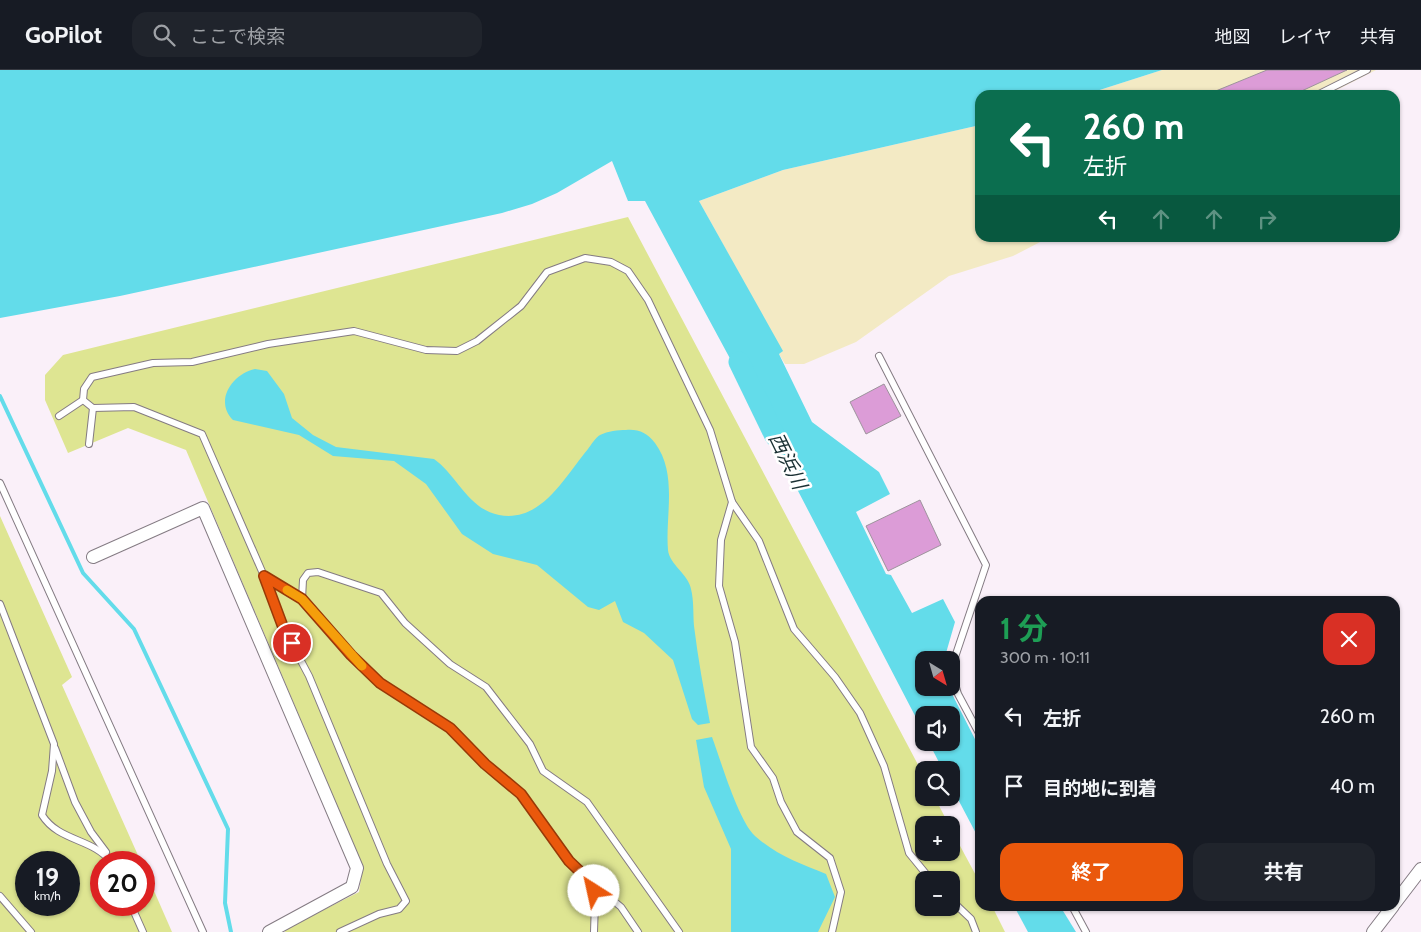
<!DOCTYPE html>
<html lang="ja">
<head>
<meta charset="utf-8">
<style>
  :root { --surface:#171b24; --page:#20242c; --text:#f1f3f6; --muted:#9ea1a6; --line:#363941; --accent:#ea580c }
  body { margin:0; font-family:Cabin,"Noto Sans JP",sans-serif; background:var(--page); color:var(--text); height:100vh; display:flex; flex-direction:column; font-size:19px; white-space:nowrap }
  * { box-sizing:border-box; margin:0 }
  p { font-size:16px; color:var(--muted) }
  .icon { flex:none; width:28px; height:28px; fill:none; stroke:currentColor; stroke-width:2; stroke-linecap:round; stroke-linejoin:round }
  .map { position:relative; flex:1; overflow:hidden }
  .panel { position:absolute; left:975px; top:526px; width:425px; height:315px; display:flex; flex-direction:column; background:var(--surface); border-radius:15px; box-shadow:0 1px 4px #0004 }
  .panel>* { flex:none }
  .hud { position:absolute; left:975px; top:20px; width:425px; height:152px; border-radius:15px; box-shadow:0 1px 4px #0004; background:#0b6e4f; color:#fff; overflow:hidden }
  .needle { width:32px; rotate:143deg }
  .buttons { position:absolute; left:915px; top:581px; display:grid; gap:10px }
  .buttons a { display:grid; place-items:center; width:45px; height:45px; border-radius:10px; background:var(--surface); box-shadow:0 1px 4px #0004; font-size:25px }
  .speed { position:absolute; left:15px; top:781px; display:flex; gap:10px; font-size:25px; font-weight:700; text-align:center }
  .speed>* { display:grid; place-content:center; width:65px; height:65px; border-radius:50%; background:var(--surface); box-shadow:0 1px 4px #0004; line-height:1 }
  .speed small { font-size:12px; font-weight:400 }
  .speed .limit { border:8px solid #d22; background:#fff; color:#111 }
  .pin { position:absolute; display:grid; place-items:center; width:42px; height:42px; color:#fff; margin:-21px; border:2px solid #fff; border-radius:50%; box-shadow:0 1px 5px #0007 }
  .me { position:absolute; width:55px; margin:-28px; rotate:325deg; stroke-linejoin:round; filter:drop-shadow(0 0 4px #0008) }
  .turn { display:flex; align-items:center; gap:18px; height:105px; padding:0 25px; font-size:22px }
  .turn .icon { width:65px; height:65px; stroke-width:2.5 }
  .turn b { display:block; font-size:35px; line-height:42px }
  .lanes { display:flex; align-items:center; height:48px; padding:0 25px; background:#0003; justify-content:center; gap:25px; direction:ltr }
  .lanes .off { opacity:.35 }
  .round { display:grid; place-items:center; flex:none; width:52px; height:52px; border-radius:15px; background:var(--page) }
  .head { display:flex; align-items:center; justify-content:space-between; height:85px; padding:0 25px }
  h1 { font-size:30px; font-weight:700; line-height:38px; color:#1e9e55 }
  .cta { display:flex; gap:10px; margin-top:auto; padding:10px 25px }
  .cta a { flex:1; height:58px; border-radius:15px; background:var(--accent); color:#fff; font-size:20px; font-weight:700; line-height:58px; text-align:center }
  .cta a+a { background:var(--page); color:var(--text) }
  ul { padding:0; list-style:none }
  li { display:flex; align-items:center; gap:15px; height:70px; padding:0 25px }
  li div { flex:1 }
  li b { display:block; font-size:19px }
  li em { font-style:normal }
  header { display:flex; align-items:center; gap:30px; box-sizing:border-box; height:70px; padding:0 25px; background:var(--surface); border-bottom:1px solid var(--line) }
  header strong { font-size:24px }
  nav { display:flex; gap:28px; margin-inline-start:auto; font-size:18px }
  .search { width:350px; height:45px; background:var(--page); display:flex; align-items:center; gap:12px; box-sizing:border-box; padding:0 18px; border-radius:15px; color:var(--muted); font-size:19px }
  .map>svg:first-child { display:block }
  .green { fill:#dee592; fill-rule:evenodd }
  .sand { fill:#f3eac4 }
  .water { fill:#63dcea }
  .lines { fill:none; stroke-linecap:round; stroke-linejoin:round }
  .stream { stroke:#63dcea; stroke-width:4 }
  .river { stroke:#63dcea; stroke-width:21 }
  .building { fill:#dc9cd7; stroke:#9d939c }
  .lane-casing { stroke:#847b83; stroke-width:8 }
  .street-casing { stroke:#847b83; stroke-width:14 }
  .lane { stroke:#fff; stroke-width:6 }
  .street { stroke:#fff; stroke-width:12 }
  .route-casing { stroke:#983908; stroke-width:12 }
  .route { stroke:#ea580c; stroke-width:9 }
  .slow { stroke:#f59e0b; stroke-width:9 }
  .labels { text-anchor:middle; stroke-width:5; stroke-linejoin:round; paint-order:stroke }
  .water-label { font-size:20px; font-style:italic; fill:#1a3033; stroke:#fff }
</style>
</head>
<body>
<header>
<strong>GoPilot</strong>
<div class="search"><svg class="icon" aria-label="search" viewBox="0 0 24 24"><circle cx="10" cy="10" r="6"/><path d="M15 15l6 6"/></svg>ここで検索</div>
<nav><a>地図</a><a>レイヤ</a><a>共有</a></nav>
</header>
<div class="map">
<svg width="1421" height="862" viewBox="0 0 1421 862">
  <rect width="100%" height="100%" fill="#faf0f9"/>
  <g class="green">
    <path d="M628,147L924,706V728H935L949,755H924V782H951V759L980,813V836H992L1005,862H285L286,859L359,822L363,796L186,380L128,358L68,383L45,330V305L63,285ZM924,810H951V838H924Z"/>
    <path d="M0,446L72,607L62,615L141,792H101V835H144V798L172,862H0ZM26,792H69V835H26Z"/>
  </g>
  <g class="sand">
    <polygon points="1162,0 1376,0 1327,25 1084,25"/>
    <polygon points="980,55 980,168 1048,168 1013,186 949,206 856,272 804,294 785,294 779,284 782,281 699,131 783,100"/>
  </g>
  <g class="water">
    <polygon points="0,0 1162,0 1084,25 980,25 980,55 783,100 699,131 783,281 779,284 812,352 879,402 890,424 856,442 886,504 891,505 912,543 943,529 955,552 944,590 924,590 924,618 949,618 980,679 980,771 951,716 951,700 943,700 929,673 951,672 951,645 924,645 924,663 758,344 767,338 756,315 747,320 645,131 628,131 612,91 557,123 532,134 502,143 120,226 0,248"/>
    <path d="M255,299L267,301L284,324L292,348L313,365L336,377L434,389C457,405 468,439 499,445C542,453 565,406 588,379C591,375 596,367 600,365C608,361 618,360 626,360C639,359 647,363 655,373C678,404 665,446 668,480C669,494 689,505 691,519C694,531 693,544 694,556C698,589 704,621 710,653L698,655L692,649L673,590L644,563L623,552L615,531L599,540L588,537L537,495L493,484L462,464L426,414L394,391L333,386L299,365L233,350C214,331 232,304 255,299Z"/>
    <path d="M712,667C721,691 738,750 755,766C776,785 801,794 826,804L835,827L818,862H731V779L704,717L696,670Z"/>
    <polygon points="1014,836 1060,836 1076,862 1028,862"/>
  </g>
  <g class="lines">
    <polyline class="stream" points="0,326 83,503 134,559 228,759 225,833 231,862"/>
    <polyline class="river" points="739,292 775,366"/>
  </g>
  <g class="building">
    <polygon points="1267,0 1347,0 1293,25 1206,25"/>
    <polygon points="884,314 901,346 866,364 850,332"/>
    <polygon points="920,430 941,475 888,501 866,456"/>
  </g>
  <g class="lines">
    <g class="lane-casing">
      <g id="lane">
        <polyline points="1317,25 1367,0"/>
        <polyline points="879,286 986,495 951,599"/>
        <polyline points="59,346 83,330"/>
        <polyline points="89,374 93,338"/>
        <polyline points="0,413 203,862"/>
        <polyline points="732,432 721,470 719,516 735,572 751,677 773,708 781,732 797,762 830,788 841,822 832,862"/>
        <polyline points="264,506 302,529 360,594 380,613 450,658 485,694 521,723 569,791 592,813 595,832 594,862"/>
        <polyline points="302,529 303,510 308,503 318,502 381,523 405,553 450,594 486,617 530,674 543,701 587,732 679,862"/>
        <path d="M0,534L54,674L52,701L42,745C59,772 93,768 111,792"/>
        <polyline points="951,601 958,624 980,665"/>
        <polyline points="55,678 75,732 91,762 106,782"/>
        <polyline points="592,813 621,837 638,862"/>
        <polyline points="0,826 31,862"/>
        <polyline points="951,830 971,849 976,862"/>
        <polyline points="131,835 143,862"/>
        <polyline points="1072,836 1086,862"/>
        <polyline points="340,862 379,844 399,839 406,831 387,794 309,606 283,557 264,506 202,364 134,337 93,338 83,330 84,319 92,307 153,293 192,292 268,274 354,261 426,280 457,281 477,271 521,236 547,202 585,188 611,192 628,201 648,230 710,360 732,432 759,471 794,559 835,607 860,643 884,696 909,783 931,810"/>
      </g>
    </g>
    <g class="street-casing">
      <g id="street">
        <polyline points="93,487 203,438 357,798 352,817 269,862"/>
        <polyline points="1395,833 1421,799"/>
        <polyline points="1373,862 1393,836"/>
      </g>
    </g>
    <use href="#lane" class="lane"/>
    <use href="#street" class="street"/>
  </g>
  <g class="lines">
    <g class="route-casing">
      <polyline id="route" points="292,573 283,557 264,506 302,529 351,585 380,613 450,658 485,694 521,724 569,791 592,813 594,821"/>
    </g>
    <use href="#route" class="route"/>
    <polyline class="slow" points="287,520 302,529 362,596"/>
  </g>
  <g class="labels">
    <g class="water-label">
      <text transform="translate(788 391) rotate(64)" y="7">西浜川</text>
    </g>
  </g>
</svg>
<div class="buttons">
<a><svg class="needle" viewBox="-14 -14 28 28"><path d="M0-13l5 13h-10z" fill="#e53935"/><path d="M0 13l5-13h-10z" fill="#9ea1a6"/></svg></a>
<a><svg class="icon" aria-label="sound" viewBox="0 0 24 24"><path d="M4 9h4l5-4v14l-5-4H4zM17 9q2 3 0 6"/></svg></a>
<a><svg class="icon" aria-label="search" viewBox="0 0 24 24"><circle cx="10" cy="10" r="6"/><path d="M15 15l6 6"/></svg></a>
<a>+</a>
<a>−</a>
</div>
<div class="speed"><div>19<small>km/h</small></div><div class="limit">20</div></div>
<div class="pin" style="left:292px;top:573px;background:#d93025"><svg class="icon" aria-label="arrive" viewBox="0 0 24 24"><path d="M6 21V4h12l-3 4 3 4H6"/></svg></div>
<svg class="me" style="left:594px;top:821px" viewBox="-20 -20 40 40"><circle r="19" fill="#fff"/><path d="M0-13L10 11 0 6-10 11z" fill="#ea580c"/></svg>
<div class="hud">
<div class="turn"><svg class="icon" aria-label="left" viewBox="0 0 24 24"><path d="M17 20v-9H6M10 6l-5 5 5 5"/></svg><div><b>260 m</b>左折</div></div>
<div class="lanes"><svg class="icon" aria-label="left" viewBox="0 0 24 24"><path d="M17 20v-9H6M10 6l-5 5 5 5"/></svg><svg class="icon off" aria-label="ahead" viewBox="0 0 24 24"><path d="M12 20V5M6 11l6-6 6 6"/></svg><svg class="icon off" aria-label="ahead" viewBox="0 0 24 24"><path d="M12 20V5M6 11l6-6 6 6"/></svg><svg class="icon off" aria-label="right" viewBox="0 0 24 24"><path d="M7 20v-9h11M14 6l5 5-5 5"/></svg></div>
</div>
<section class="panel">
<div class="head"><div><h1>1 分</h1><p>300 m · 10:11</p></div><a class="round" style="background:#d93025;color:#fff"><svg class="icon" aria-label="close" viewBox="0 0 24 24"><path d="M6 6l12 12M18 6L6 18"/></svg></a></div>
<ul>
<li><svg class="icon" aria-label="left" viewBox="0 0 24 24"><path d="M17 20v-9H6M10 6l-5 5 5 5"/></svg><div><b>左折</b></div><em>260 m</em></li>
<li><svg class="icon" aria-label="arrive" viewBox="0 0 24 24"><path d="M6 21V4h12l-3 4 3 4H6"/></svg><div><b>目的地に到着</b></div><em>40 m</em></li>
</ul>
<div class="cta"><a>終了</a><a>共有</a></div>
</section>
</div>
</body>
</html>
